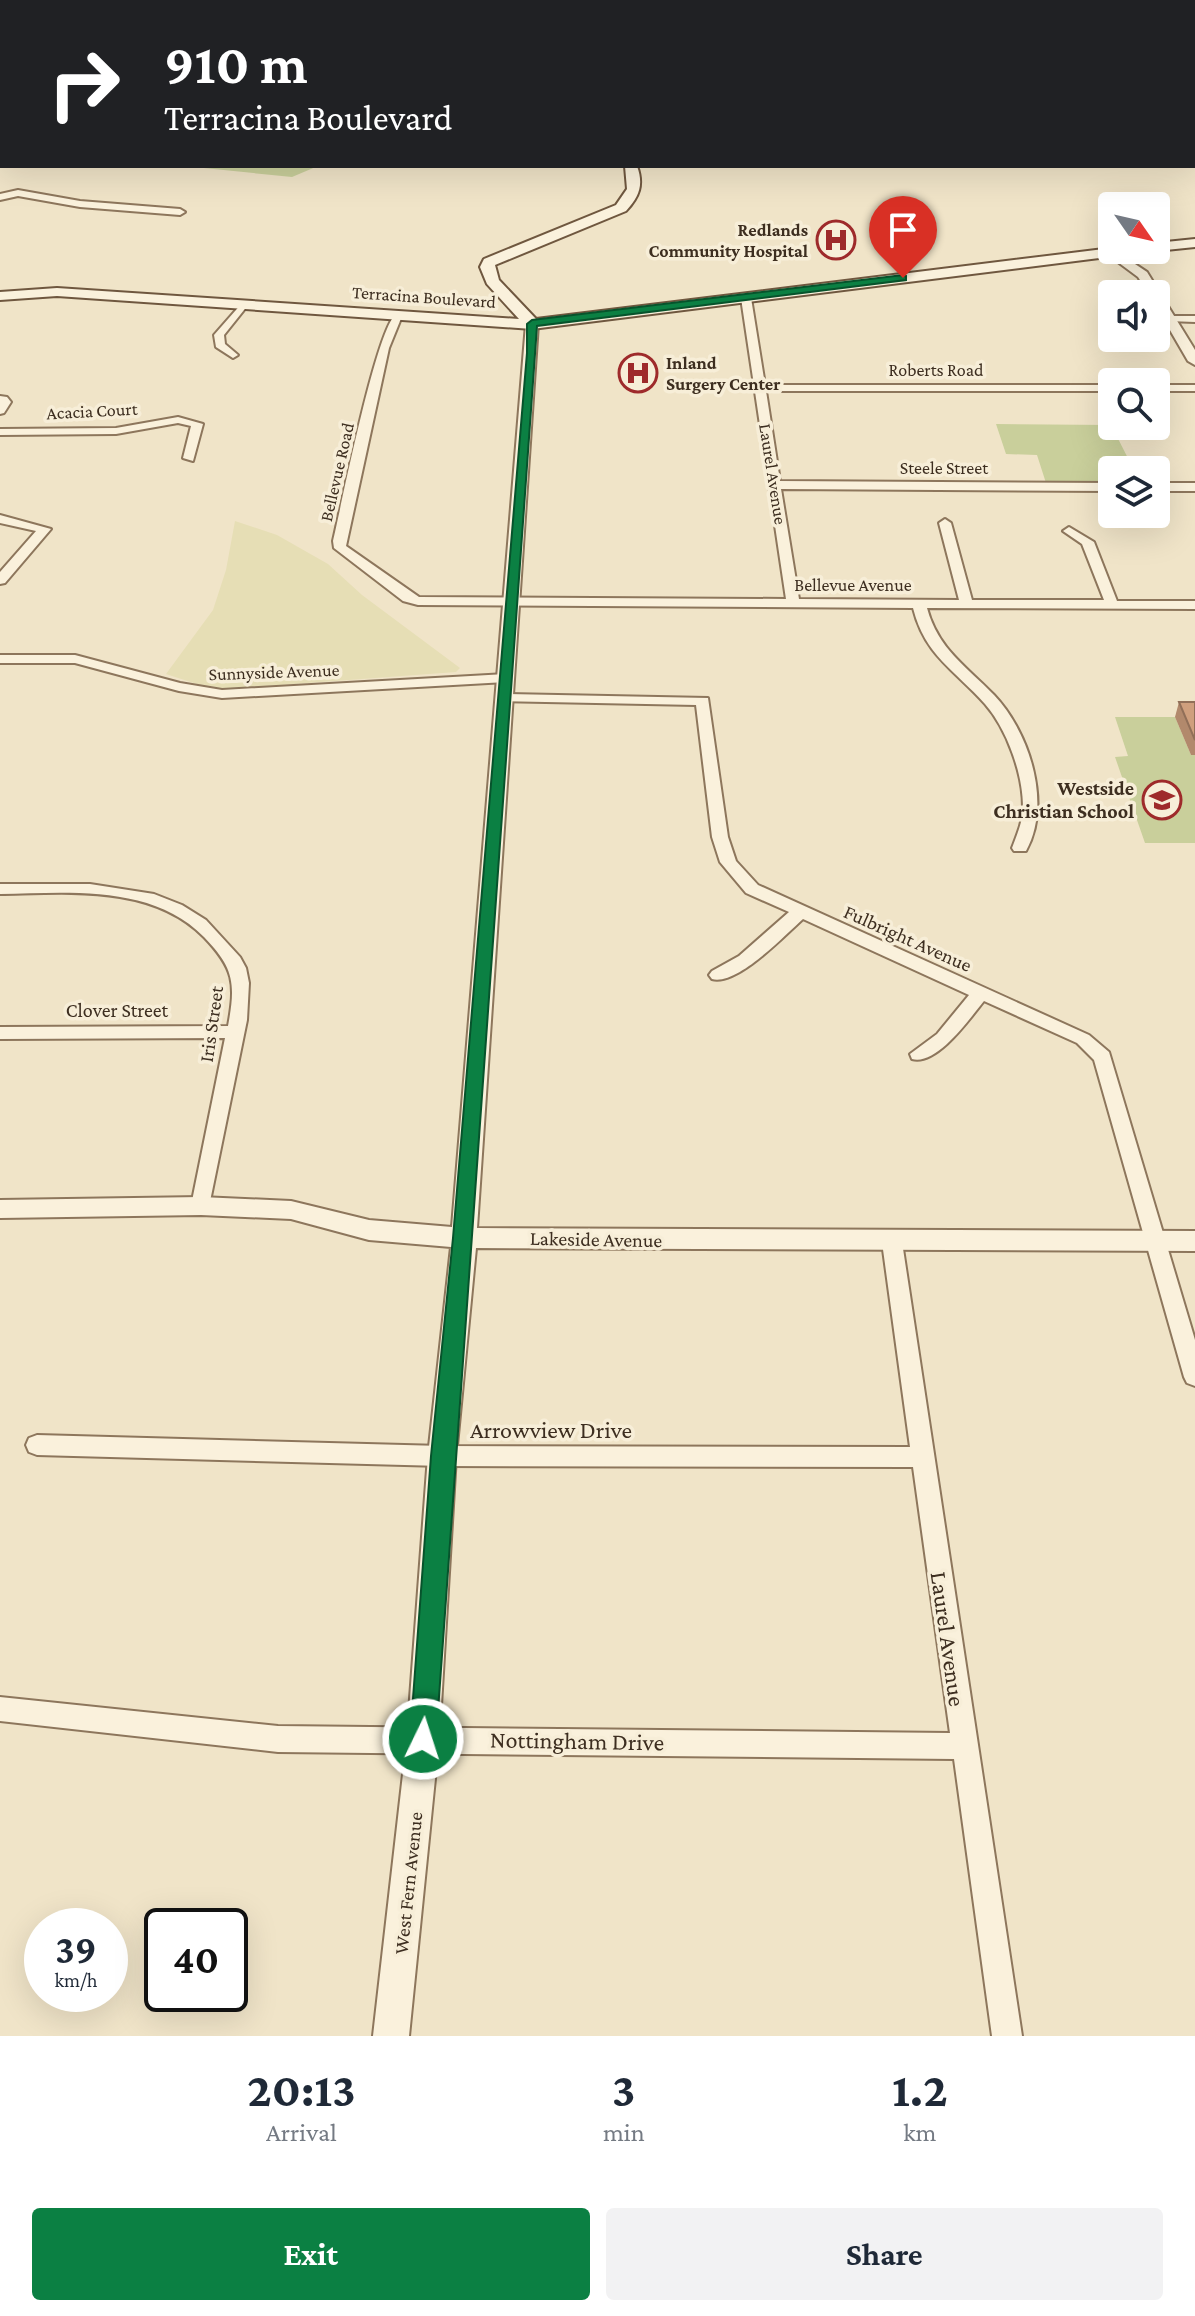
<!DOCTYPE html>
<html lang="en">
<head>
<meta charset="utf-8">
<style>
  :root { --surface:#fff; --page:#f2f2f3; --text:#1f2937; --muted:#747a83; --accent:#0b8043 }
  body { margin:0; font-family:"Crimson Pro",serif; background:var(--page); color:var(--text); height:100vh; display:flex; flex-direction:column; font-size:30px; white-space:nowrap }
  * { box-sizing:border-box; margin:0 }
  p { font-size:26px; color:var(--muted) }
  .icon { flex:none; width:44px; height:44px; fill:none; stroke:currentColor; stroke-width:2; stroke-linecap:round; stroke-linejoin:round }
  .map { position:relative; height:2036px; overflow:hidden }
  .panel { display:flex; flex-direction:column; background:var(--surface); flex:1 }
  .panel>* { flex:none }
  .banner { position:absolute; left:0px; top:0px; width:1196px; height:168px; box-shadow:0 8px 32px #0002; background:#202124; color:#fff; overflow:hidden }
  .needle { width:52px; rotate:124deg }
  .buttons { position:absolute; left:1098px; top:192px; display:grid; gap:16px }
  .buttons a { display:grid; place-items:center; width:72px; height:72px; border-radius:8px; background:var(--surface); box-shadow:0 8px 32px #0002; font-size:40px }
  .speed { position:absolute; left:24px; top:1908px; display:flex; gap:16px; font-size:40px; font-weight:700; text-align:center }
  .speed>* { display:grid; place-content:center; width:104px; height:104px; border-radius:50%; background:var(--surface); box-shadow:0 8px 32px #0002; line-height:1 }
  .speed small { font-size:20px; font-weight:400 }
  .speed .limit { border:4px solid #111; border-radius:12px; background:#fff; color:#111 }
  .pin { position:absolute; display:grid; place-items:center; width:68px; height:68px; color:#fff; margin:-82px -34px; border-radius:50% 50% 50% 0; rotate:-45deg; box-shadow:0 0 8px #0007 }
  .pin .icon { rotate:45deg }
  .me { position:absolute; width:88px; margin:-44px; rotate:4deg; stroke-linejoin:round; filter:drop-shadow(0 0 6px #0008) }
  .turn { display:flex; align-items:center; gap:28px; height:168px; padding:0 32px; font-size:36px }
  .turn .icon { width:104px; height:104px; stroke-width:2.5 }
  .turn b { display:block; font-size:56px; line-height:68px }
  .eta { display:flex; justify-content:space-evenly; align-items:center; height:136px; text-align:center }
  .eta b { font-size:48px; font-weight:700; line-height:56px }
  .primary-button { display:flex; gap:16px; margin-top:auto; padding:16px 32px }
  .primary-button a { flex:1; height:92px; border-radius:8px; background:var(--accent); color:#fff; font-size:32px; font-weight:700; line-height:92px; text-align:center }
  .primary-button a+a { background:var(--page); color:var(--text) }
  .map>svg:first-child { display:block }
  .farmland { fill:#e6deb5 }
  .green { fill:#c9cf9b }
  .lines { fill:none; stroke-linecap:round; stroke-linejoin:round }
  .minor-casing { stroke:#8d765c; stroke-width:4 }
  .tertiary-casing { stroke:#8d765c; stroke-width:4 }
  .secondary-casing { stroke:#6f573f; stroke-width:4 }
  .minor { fill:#faf1dc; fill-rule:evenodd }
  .tertiary { fill:#faf1dc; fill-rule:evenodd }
  .secondary { fill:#faf1dc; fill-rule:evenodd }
  .rail-casing { stroke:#3d2e20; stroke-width:3 }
  .rail { stroke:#f7eed8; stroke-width:2; stroke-dasharray:6; stroke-linecap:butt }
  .wall { fill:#b2896c }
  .building { fill:#cf9f7d; stroke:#916f58; stroke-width:2 }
  .route { fill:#0b8043; stroke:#07532c; stroke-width:2 }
  .labels { text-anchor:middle; stroke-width:7; stroke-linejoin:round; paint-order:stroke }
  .far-poi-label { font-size:18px; font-weight:bold; fill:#3d2e20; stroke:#f7eed8; text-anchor:end }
  .far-street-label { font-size:18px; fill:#3d2e20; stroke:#f7eed8 }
  .poi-label { font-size:20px; font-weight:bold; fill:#3d2e20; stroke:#f7eed8; text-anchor:end }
  .street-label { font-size:20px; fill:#3d2e20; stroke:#f7eed8 }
  .near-street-label { font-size:24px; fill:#3d2e20; stroke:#f7eed8 }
</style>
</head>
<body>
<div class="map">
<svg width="1195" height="2036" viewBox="0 0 1195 2036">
  <rect width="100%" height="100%" fill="#f0e4c8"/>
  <polygon class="farmland" points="235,521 277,535 328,564 362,595 460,668 456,672 228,689 206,687 166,674 213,610 226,570"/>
  <g class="green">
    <polygon points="184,166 318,166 292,177"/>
    <polygon points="996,424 1111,425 1134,470 1112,470 1112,484 1046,483 1037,455 1006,454"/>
    <polygon points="1115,717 1175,717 1191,755 1195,755 1195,843 1145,843 1115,757 1128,756"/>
  </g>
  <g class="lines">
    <g class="minor-casing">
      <g id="minor">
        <rect x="0" y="50" width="2" height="4"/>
        <polygon points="18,190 80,201 180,209 185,212 180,215 80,207 18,196 0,200 0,194"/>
        <path d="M746,295L751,298L765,385H1112V391H766L780,481L1112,483V491L781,489L799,599L959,600L939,523L945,519L951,523L972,600H1104L1082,544L1063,531L1069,527L1094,542L1117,601H1195V609L927,608C938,649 966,666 994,695C1030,733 1052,804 1026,851H1014L1012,848C1017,835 1023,821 1023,807C1023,774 1007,729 985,704C955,670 925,656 913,608L418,605L403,601L334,548L333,541C341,507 377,325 397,313L402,316L389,348L346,546L419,597L786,599L741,298Z"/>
        <polygon points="243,302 248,305 224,335 225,344 238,355 233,358 216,347 214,335"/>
        <polygon points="1172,316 1195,316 1195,322 1168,321 1168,317"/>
        <rect x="1156" y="385" width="39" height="6"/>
        <polygon points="0,396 7,397 11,402 4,413 0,414"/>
        <polygon points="178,417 203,424 193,461 183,458 191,426 178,423 116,434 0,435 0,429 116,428"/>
        <rect x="1156" y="483" width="39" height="8"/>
        <polygon points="0,515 51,529 5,583 0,584 0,572 36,531 0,523"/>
        <polygon points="0,655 75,655 180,683 222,690 506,674 513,678 506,682 222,698 179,691 75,663 0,663"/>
        <path d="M505,694L708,698L728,837L736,861L758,885L1089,1035L1109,1052L1195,1340V1386L1187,1383L1184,1377L1094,1060L1077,1043L984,1001C970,1018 937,1066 912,1059L910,1054L937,1034L969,995L803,919C785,935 737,986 712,979L709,975L712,971L739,956L789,912L746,893L720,862L712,837L696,705L500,701V695Z"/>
        <path d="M0,884H90L154,894L182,905L206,920L240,957L246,968L249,983L247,1020L208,1211H194L191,1206L225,1038L0,1039V1027L228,1026C236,983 234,968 204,937C152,884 68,893 0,894Z"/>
        <polygon points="892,1234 899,1236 902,1242 1022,2036 992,2036 954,1759 278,1752 0,1721 0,1697 278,1726 950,1733 913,1467 442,1466 37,1455 29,1452 26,1445 29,1438 37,1435 442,1446 910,1447 882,1242 885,1236"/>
      </g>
    </g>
    <g class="tertiary-casing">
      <g id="tertiary">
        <rect x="1194" y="13" width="1" height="6"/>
        <polygon points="1111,248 1147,272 1195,350 1195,365 1188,361 1156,306 1156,294 1149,294 1138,277 1107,254 1105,252"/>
        <polygon points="532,320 538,324 477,1228 1195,1231 1195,1251 476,1248 456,1456 439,1739 409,2036 373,2036 407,1739 428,1456 451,1247 369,1240 291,1219 201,1215 0,1218 0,1200 201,1197 291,1201 369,1220 452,1227 526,324"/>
      </g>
    </g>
    <g class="secondary-casing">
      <g id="secondary">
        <rect x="0" y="31" width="2" height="6"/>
        <rect x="1194" y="119" width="1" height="8"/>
        <path d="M625,166H637C644,185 639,197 626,211L495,265L499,280L536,319L1112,248L1138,250L1131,254L532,329L57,296L0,300V292L57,288L519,319L487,284L480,267L484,259L616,205L627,189Z"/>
        <polygon points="1195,239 1195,247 1156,251 1151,250 1156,250 1156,243"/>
      </g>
    </g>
    <use href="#minor" class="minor"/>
    <use href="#tertiary" class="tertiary"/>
    <use href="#secondary" class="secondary"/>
    <g class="rail-casing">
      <polyline id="rail" points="634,2 660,0"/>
    </g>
    <use href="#rail" class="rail"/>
  </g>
  <polygon class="wall" points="1179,702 1195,702 1195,755 1191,755 1175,717"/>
  <polygon class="building" points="1179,702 1195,702 1195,740"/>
  <polygon class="route" points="903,275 906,276 906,280 537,326 436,1739 432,1748 423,1752 413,1748 410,1739 431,1456 453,1238 527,353 527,324 532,320"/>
  <defs>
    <g id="hospital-ring" transform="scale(2)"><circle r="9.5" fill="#f7eed8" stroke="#9e2a2b" stroke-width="1.5"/><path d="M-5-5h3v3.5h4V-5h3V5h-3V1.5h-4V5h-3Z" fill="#9e2a2b"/></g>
    <g id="school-ring" transform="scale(2)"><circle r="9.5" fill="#f7eed8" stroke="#9e2a2b" stroke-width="1.5"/><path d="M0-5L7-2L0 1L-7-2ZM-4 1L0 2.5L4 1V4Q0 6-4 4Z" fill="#9e2a2b"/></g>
  </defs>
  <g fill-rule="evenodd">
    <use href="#hospital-ring" x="836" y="240"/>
    <use href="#hospital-ring" x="638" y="373"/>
    <use href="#school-ring" x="1162" y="800"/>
  </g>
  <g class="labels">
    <g class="far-poi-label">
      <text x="808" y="236">Redlands<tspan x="808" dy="21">Community Hospital</tspan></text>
      <text x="666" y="369" text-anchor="start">Inland<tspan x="666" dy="21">Surgery Center</tspan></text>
    </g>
    <g class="far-street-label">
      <text transform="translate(424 297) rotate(4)" y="6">Terracina Boulevard</text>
      <text x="936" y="376">Roberts Road</text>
      <text transform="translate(92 411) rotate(-3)" y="6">Acacia Court</text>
      <text x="944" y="474">Steele Street</text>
      <text transform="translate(337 472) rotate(-77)" y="6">Bellevue Road</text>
      <text transform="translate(773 474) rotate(81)" y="6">Laurel Avenue</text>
      <text x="853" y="591">Bellevue Avenue</text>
      <text transform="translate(274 672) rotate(-2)" y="6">Sunnyside Avenue</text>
    </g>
    <g class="poi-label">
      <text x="1134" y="795">Westside<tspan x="1134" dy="23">Christian School</tspan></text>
    </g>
    <g class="street-label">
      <text transform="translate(908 938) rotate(24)" y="7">Fulbright Avenue</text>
      <text x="117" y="1017">Clover Street</text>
      <text transform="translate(211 1024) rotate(-82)" y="7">Iris Street</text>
      <text transform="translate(596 1239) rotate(1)" y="7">Lakeside Avenue</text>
      <text transform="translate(408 1883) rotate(-84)" y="7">West Fern Avenue</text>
    </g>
    <g class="near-street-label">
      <text x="551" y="1438">Arrowview Drive</text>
      <text transform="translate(948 1639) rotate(82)" y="8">Laurel Avenue</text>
      <text transform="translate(577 1741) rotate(1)" y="8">Nottingham Drive</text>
    </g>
  </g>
</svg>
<div class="buttons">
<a><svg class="needle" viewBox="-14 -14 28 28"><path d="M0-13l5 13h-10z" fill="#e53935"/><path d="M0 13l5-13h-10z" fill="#747a83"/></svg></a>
<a><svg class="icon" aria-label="sound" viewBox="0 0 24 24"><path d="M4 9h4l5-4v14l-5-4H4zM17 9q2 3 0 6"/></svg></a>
<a><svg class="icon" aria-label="search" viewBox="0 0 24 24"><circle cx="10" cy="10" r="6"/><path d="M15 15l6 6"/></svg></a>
<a><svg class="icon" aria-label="layers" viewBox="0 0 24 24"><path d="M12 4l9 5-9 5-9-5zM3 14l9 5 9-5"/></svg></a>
</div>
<div class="speed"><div>39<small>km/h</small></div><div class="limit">40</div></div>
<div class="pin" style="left:903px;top:278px;background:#d93025"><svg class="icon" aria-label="arrive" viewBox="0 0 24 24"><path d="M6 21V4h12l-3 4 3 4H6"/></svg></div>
<svg class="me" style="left:423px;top:1739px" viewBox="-20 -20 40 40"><circle r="17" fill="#0b8043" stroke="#fff" stroke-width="3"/><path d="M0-11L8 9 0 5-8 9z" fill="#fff"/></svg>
<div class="banner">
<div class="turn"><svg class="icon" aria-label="right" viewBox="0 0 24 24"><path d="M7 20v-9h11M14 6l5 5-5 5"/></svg><div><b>910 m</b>Terracina Boulevard</div></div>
</div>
</div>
<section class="panel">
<div class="eta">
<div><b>20:13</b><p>Arrival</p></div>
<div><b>3</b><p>min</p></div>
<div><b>1.2</b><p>km</p></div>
</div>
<div class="primary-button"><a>Exit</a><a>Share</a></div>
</section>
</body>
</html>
